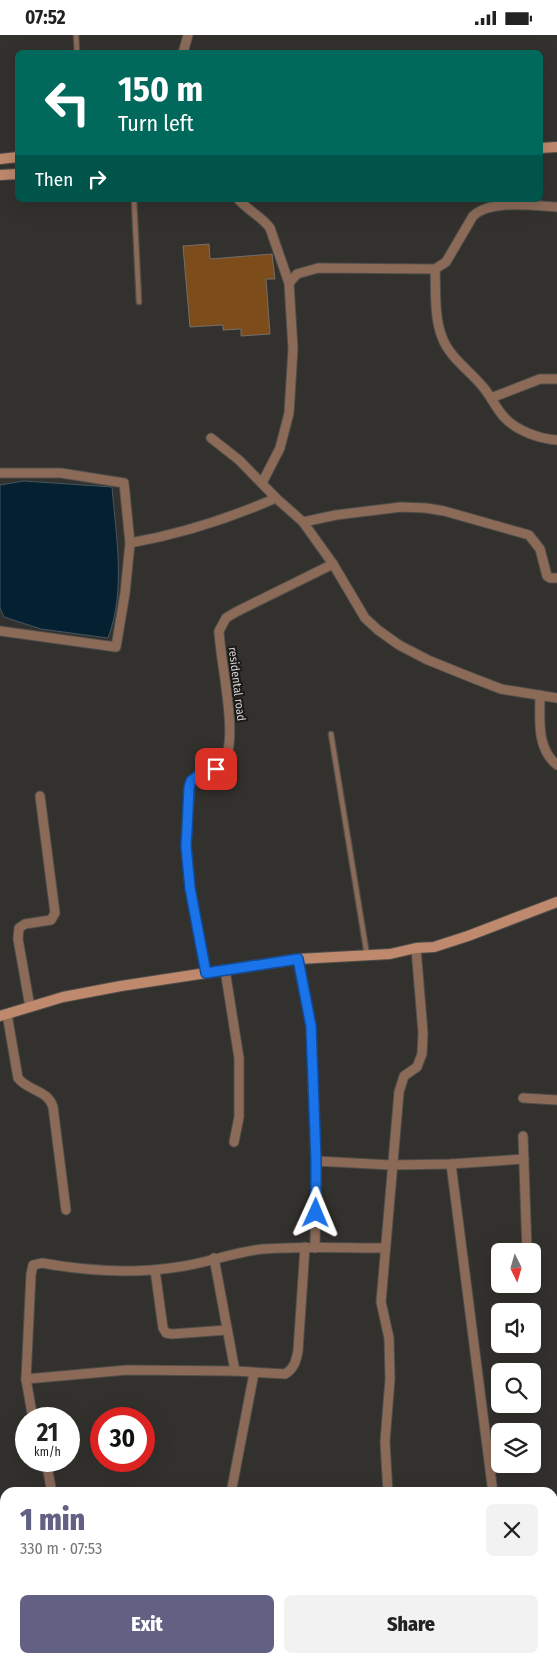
<!DOCTYPE html>
<html lang="en">
<head>
<meta charset="utf-8">
<style>
  :root { --surface:#fff; --page:#f2f2f2; --text:#222; --muted:#767676; --accent:#636183 }
  body { margin:0; font-family:"Fira Sans Condensed",sans-serif; background:var(--page); color:var(--text); height:100vh; display:flex; flex-direction:column; font-size:19px; white-space:nowrap }
  * { box-sizing:border-box; margin:0 }
  p { font-size:16px; color:var(--muted) }
  .icon { flex:none; width:28px; height:28px; fill:none; stroke:currentColor; stroke-width:2; stroke-linecap:round; stroke-linejoin:round }
  .map { position:relative; flex:1; overflow:hidden }
  .sheet { position:absolute; left:0px; top:1452px; width:558px; height:176px; display:flex; flex-direction:column; background:var(--surface); border-radius:15px 15px 0 0; box-shadow:0 5px 20px #0002 }
  .sheet>* { flex:none }
  .banner { position:absolute; left:15px; top:15px; width:528px; height:152px; border-radius:8px; box-shadow:0 5px 20px #0002; background:#00695c; color:#fff; overflow:hidden }
  .needle { width:32px; rotate:175deg }
  .buttons { position:absolute; left:491px; top:1208px; display:grid; gap:10px }
  .buttons a { display:grid; place-items:center; width:50px; height:50px; border-radius:8px; background:var(--surface); box-shadow:0 5px 20px #0002; font-size:25px }
  .speed { position:absolute; left:15px; top:1372px; display:flex; gap:10px; font-size:25px; font-weight:700; text-align:center }
  .speed>* { display:grid; place-content:center; width:65px; height:65px; border-radius:50%; background:var(--surface); box-shadow:0 5px 20px #0002; line-height:1 }
  .speed small { font-size:12px; font-weight:400 }
  .speed .limit { border:8px solid #d22; background:#fff; color:#111 }
  .pin { position:absolute; display:grid; place-items:center; width:42px; height:42px; color:#fff; margin:-21px; border-radius:10px; box-shadow:0 2px 8px #0006 }
  .me { position:absolute; width:55px; margin:-28px; rotate:1deg; stroke-linejoin:round; filter:drop-shadow(0 0 4px #0008) }
  .turn { display:flex; align-items:center; gap:18px; height:105px; padding:0 20px; font-size:22px }
  .turn .icon { width:65px; height:65px; stroke-width:2.5 }
  .turn b { display:block; font-size:35px; line-height:42px }
  .then { display:flex; align-items:center; height:48px; padding:0 20px; background:#0003; gap:10px; font-size:19px }
  .round { display:grid; place-items:center; flex:none; width:52px; height:52px; border-radius:8px; background:var(--page) }
  .overview { display:flex; align-items:center; justify-content:space-between; height:85px; padding:0 20px }
  h1 { font-size:30px; font-weight:800; line-height:38px; color:var(--accent) }
  .primary-button { display:flex; gap:10px; margin-top:auto; padding:10px 20px }
  .primary-button a { flex:1; height:58px; border-radius:8px; background:var(--accent); color:#fff; font-size:20px; font-weight:800; line-height:58px; text-align:center }
  .primary-button a+a { background:var(--page); color:var(--text) }
  .status { display:flex; justify-content:space-between; align-items:center; height:35px; padding:0 25px; background:var(--surface); direction:ltr }
  .status svg { height:14px; fill:currentColor }
  .map>svg:first-child { display:block }
  .water { fill:#052031; stroke:#435661 }
  .building { fill:#7c4d1a; stroke:#736f6c }
  .lines { fill:none; stroke-linecap:round; stroke-linejoin:round }
  .lane-casing { stroke:#504e4b; stroke-width:7 }
  .street-casing { stroke:#504e4b; stroke-width:11 }
  .secondary-casing { stroke:#504e4b; stroke-width:12 }
  .lane { stroke:#8b6a58; stroke-width:4.5 }
  .street { stroke:#8b6a58; stroke-width:9 }
  .secondary { stroke:#be896d; stroke-width:10 }
  .route-casing { stroke:#114b97; stroke-width:12 }
  .route { stroke:#1a73e8; stroke-width:9 }
  .labels { text-anchor:middle; stroke-width:4; stroke-linejoin:round; paint-order:stroke }
  .street-label { font-size:12px; fill:#d5d4d1; stroke:#1a1917 }
</style>
</head>
<body>
<div class="status"><b>07:52</b><svg viewBox="0 0 49 12"><path d="M0 12V9h3v3zM5 12V6h3v6zM10 12V3h3v9zM15 12V0h3v12zM26 1h20v11H26zM47 4h2v5h-2z"/></svg></div>
<div class="map">
<svg width="557" height="1628" viewBox="0 0 557 1628">
  <rect width="100%" height="100%" fill="#33312d"/>
  <path class="water" d="M24,446L112,452C116,501 126,556 108,603L41,594L4,582L0,573V450Z"/>
  <polygon class="building" points="209,209 210,224 272,219 275,244 266,244 270,299 241,301 241,294 223,295 223,290 190,292 183,211"/>
  <g class="lines">
    <g class="lane-casing">
      <g id="lane">
        <polyline points="76,0 77,18"/>
        <polyline points="134,165 139,267"/>
        <polyline points="331,699 367,920"/>
      </g>
    </g>
    <g class="street-casing">
      <g id="street">
        <polyline points="183,18 188,0"/>
        <path d="M239,165C249,176 262,182 270,193L289,248"/>
        <path d="M435,234C436,256 434,282 442,302C449,322 470,336 483,352C491,361 496,374 505,383C517,396 540,404 557,405"/>
        <polyline points="491,363 540,344 557,344"/>
        <polyline points="211,403 239,425 276,463 303,487 333,529 365,583 378,595 399,610 428,625 465,640 501,654 557,663"/>
        <polyline points="0,438 61,438 124,448 130,508 125,558 116,612 0,596"/>
        <path d="M262,448L280,413L289,378L293,314L289,248L297,239L318,233L435,234L446,227L473,181C491,164 534,171 557,172"/>
        <polyline points="303,487 336,480 401,472 426,473 444,476 529,500 540,514 547,541 550,543 557,543"/>
        <path d="M130,508C181,499 228,484 276,463"/>
        <path d="M540,660C540,684 536,713 557,730"/>
        <polyline points="298,924 311,991 316,1126 315,1213"/>
        <polyline points="225,935 239,1023 239,1082 234,1107"/>
        <path d="M206,938L190,853L186,811L190,749C196,736 216,739 224,726C239,703 220,626 219,596L226,583L236,577L333,529"/>
        <polyline points="30,972 18,904 19,893 25,889 51,885 55,878 40,761"/>
        <path d="M7,979L18,1043C28,1056 48,1055 53,1072L66,1175"/>
        <polyline points="523,1063 557,1065"/>
        <polyline points="523,1101 527,1216"/>
        <polyline points="316,1126 391,1130 451,1129 524,1124"/>
        <polyline points="451,1129 493,1458"/>
        <polyline points="214,1223 235,1336"/>
        <polyline points="155,1235 163,1293 166,1298 172,1299 227,1295"/>
        <path d="M26,1344L127,1335L235,1336L285,1339C294,1334 296,1326 298,1316L305,1212"/>
        <path d="M33,1384L26,1344L31,1239L33,1230L42,1228C86,1236 133,1239 178,1232C207,1228 234,1217 263,1214C304,1211 345,1213 385,1213"/>
        <polyline points="46,1426 52,1458"/>
        <polyline points="231,1458 254,1338"/>
        <polyline points="388,1458 385,1407 390,1344 389,1303 381,1267 399,1057 404,1041 417,1032 422,1019 423,998 416,913"/>
        <polyline points="0,1525 5,1527"/>
        <polyline points="552,1592 557,1593"/>
        <polyline points="314,1624 315,1628"/>
        <polyline points="364,1624 365,1628"/>
        <polyline points="424,1624 425,1628"/>
        <polyline points="5,1628 6,1624"/>
        <polyline points="114,1628 114,1624"/>
        <polyline points="233,1628 233,1624"/>
        <polyline points="468,1628 469,1624"/>
      </g>
    </g>
    <g class="secondary-casing">
      <g id="secondary">
        <polyline points="540,113 557,112"/>
        <polyline points="0,124 18,122"/>
        <polyline points="0,140 18,139"/>
        <polyline points="0,981 63,962 121,951 298,924 390,919 416,913 434,912 468,901 557,867"/>
      </g>
    </g>
    <use href="#lane" class="lane"/>
    <use href="#street" class="street"/>
    <use href="#secondary" class="secondary"/>
  </g>
  <g class="lines">
    <g class="route-casing">
      <polyline id="route" points="216,734 196,742 191,746 189,753 187,794 186,811 190,853 206,938 298,924 311,991 316,1126 316,1178"/>
    </g>
    <use href="#route" class="route"/>
  </g>
  <g class="labels">
    <g class="street-label">
      <text transform="translate(237 649) rotate(83)" y="4">residental road</text>
    </g>
  </g>
</svg>
<div class="buttons">
<a><svg class="needle" viewBox="-14 -14 28 28"><path d="M0-13l5 13h-10z" fill="#e53935"/><path d="M0 13l5-13h-10z" fill="#767676"/></svg></a>
<a><svg class="icon" aria-label="sound" viewBox="0 0 24 24"><path d="M4 9h4l5-4v14l-5-4H4zM17 9q2 3 0 6"/></svg></a>
<a><svg class="icon" aria-label="search" viewBox="0 0 24 24"><circle cx="10" cy="10" r="6"/><path d="M15 15l6 6"/></svg></a>
<a><svg class="icon" aria-label="layers" viewBox="0 0 24 24"><path d="M12 4l9 5-9 5-9-5zM3 14l9 5 9-5"/></svg></a>
</div>
<div class="speed"><div>21<small>km/h</small></div><div class="limit">30</div></div>
<div class="pin" style="left:216px;top:734px;background:#d93025"><svg class="icon" aria-label="arrive" viewBox="0 0 24 24"><path d="M6 21V4h12l-3 4 3 4H6"/></svg></div>
<svg class="me" style="left:316px;top:1178px" viewBox="-20 -20 40 40"><path d="M0-17L14 15 0 8-14 15z" fill="#1a73e8" stroke="#fff" stroke-width="4"/></svg>
<div class="banner">
<div class="turn"><svg class="icon" aria-label="left" viewBox="0 0 24 24"><path d="M17 20v-9H6M10 6l-5 5 5 5"/></svg><div><b>150 m</b>Turn left</div></div>
<div class="then">Then<svg class="icon" aria-label="right" viewBox="0 0 24 24"><path d="M7 20v-9h11M14 6l5 5-5 5"/></svg></div>
</div>
<section class="sheet">
<div class="overview"><div><h1>1 min</h1><p>330 m · 07:53</p></div><a class="round"><svg class="icon" aria-label="close" viewBox="0 0 24 24"><path d="M6 6l12 12M18 6L6 18"/></svg></a></div>
<div class="primary-button"><a>Exit</a><a>Share</a></div>
</section>
</div>
</body>
</html>
